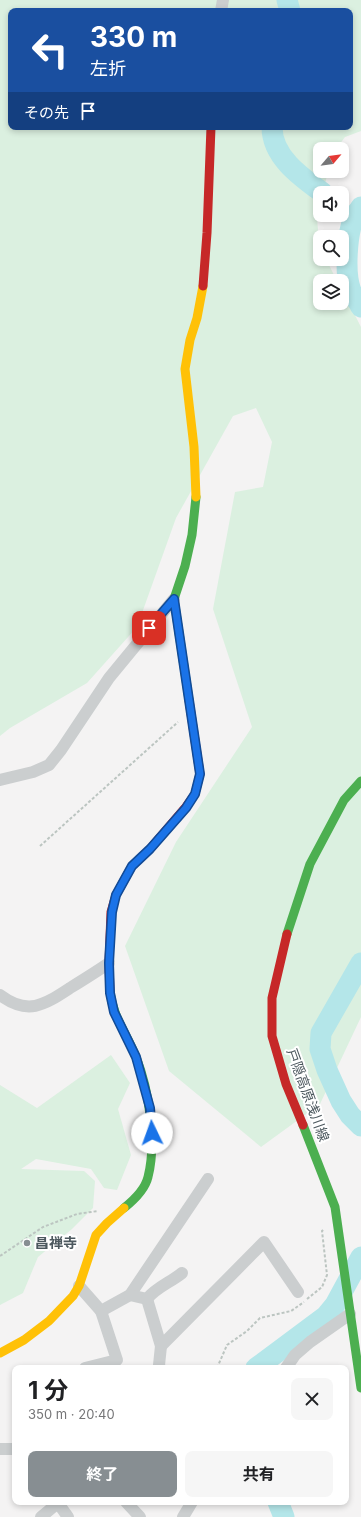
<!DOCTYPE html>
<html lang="ja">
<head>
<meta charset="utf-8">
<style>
  :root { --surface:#fff; --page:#f6f6f6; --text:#202124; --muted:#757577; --accent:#878e92 }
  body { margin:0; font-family:Inter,"Noto Sans JP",sans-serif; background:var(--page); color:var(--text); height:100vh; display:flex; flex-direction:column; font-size:15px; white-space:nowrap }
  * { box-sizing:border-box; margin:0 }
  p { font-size:13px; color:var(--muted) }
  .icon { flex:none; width:22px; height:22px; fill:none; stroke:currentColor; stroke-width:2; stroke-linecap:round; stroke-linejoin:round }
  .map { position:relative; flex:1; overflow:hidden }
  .drawer { position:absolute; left:12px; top:1365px; width:337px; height:140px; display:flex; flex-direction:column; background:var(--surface); border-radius:8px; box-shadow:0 2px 6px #0003 }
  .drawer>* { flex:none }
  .hud { position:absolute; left:8px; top:8px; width:345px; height:122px; border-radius:8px; box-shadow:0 2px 6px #0003; background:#1a4fa0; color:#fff; overflow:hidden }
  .needle { width:26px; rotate:61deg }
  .fabs { position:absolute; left:313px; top:142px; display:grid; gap:8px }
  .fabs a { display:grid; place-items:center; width:36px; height:36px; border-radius:8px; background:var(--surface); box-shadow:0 2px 6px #0003; font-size:20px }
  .pin { position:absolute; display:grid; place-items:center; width:34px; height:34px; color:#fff; margin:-17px; border-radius:8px; box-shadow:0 2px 6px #0006 }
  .me { position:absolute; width:44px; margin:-22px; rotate:357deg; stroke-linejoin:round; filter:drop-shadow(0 0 3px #0008) }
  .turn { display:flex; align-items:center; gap:14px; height:84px; padding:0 16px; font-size:18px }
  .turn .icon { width:52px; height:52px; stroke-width:2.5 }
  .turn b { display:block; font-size:28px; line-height:34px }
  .then { display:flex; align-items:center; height:38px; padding:0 16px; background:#0003; gap:8px; font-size:15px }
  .round { display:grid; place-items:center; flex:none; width:42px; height:42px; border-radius:8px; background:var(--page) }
  .overview { display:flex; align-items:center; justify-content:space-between; height:68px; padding:0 16px }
  h1 { font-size:24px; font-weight:700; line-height:30px }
  .action { display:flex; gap:8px; margin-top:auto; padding:8px 16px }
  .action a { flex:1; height:46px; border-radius:8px; background:var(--accent); color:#fff; font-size:16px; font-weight:700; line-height:46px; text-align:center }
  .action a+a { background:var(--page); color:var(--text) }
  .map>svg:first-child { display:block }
  .green { fill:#dbf0e0; fill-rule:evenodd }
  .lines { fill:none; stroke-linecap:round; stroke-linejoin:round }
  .river { stroke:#b4e6e9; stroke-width:21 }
  .path { stroke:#bcc5c1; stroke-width:2; stroke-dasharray:3 2; stroke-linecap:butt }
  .street { stroke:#cbcecf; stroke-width:12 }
  .fast { stroke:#4caf50; stroke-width:9 }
  .slow { stroke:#ffc107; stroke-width:9 }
  .jam { stroke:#c62828; stroke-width:9 }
  .route-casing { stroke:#114b97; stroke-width:10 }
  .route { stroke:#1a73e8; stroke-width:7 }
  .poi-dot { fill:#878e92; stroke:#fff; stroke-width:1.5 }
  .labels { text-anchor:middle; stroke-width:4; stroke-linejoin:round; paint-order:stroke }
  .street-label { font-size:14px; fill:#4c585e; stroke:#fff }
  .poi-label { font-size:14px; font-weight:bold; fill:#4c585e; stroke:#fff; text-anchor:start }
</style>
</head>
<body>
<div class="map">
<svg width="361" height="1517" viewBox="0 0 361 1517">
  <rect width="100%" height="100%" fill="#f4f3f3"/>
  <g class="green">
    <path d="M0,0H361V131L345,137L336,149H320V171H328L323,193H320V205L317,217L320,259H326L337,281H320V303H342V290L361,327V1017L320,1104L261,1147L169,1071L125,946L176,842L252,727L213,609L235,492L263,487L272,442L256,408L233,416L176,518L137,627L87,683L10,728L0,736ZM11,11H350V127H11Z"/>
    <polygon points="111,1055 130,1083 118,1109 131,1155 117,1190 104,1188 91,1169 36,1159 21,1169 84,1171 95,1181 93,1208 72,1229 38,1257 23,1293 0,1305 0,1085 37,1108"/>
  </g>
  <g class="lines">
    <g class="river">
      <polyline points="287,0 290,11"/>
      <path d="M272,127C272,157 301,177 323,193"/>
      <path d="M361,207C359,211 356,213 354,217C347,234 344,273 351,291C354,296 358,301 361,307"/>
      <polyline points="361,963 321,1033 320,1049 327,1070 341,1101 350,1115 361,1126"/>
      <polyline points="256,1368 326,1316 335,1305 361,1257"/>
      <polyline points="278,1502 284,1517"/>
    </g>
    <g class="path">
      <polyline points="40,846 178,722"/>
      <polyline points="0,1256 43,1227 77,1214 98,1211"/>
      <polyline points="307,1299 322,1287 327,1275 322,1231 324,1229"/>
      <polyline points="217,1368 227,1345 247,1331 260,1318 291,1311 304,1302"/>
    </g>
    <g class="street">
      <polyline points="221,11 223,0"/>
      <polyline points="0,780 33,772 49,765 61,750 109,678 174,599"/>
      <path d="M0,995C28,1016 44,1005 70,988C83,980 96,972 109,963"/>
      <polyline points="79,1286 101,1311 130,1295 208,1179"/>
      <polyline points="130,1295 147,1299 161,1346 159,1365 160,1368"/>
      <path d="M147,1299C155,1288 171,1282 182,1273"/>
      <polyline points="161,1346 264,1242 298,1292"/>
      <polyline points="85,1368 117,1360 101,1311"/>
      <polyline points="286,1368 295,1355 310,1342 350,1314"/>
      <polyline points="0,1449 15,1449"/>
      <polyline points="126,1502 140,1517"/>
      <polyline points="58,1503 68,1517"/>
      <polyline points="41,1517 59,1502"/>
      <polyline points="183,1517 192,1502"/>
    </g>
    <g class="fast">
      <polyline points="189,700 174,599 185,566 192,535 196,497"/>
      <polyline points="287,934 310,864 344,800 361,781"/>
      <path d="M110,992C113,1017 127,1034 136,1057C149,1090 157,1142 148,1177C145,1190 134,1200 124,1208"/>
      <polyline points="303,1125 335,1207 361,1388"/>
    </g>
    <g class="slow">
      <polyline points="196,497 194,447 185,369 190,340 197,318 203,286"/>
      <polyline points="0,1353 24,1340 49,1321 73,1296 79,1286 96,1235 107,1223 124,1208"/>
    </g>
    <g class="jam">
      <polyline points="203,286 207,233 211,127"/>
      <polyline points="287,934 272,998 272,1036 286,1084 303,1125"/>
      <polyline points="110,992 109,963 111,912 116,895 132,866 150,849 185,808 195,794 200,774 189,700"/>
    </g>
  </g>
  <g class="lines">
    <g class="route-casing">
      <polyline id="route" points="149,628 174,599 200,774 195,794 186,808 150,849 132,866 116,895 112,912 109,963 110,993 114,1012 136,1057 150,1108 152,1133"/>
    </g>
    <use href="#route" class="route"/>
  </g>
  <circle class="poi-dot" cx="27" cy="1243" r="4"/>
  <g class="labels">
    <g class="street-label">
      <text transform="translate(308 1095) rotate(70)" y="5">戸隠高原浅川線</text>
    </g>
    <g class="poi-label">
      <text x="35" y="1248">昌禅寺</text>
    </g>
  </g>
</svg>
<div class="fabs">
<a><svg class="needle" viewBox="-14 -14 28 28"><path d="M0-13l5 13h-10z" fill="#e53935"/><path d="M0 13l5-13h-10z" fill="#757577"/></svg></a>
<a><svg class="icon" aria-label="sound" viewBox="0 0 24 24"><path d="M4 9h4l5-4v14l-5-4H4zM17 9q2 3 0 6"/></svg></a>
<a><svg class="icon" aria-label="search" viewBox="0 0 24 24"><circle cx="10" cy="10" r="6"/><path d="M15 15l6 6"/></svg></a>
<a><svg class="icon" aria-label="layers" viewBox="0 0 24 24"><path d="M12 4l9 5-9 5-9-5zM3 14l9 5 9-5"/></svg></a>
</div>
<div class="pin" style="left:149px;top:628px;background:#d93025"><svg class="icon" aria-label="arrive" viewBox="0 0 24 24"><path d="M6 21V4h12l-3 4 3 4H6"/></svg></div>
<svg class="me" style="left:152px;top:1133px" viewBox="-20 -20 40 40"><circle r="19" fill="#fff"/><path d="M0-13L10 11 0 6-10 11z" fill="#1a73e8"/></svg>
<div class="hud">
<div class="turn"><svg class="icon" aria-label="left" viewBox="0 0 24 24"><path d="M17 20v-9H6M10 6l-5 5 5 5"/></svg><div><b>330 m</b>左折</div></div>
<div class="then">その先<svg class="icon" aria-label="arrive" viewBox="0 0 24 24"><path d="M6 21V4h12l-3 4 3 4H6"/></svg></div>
</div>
<section class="drawer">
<div class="overview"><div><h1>1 分</h1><p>350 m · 20:40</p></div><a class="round"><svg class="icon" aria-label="close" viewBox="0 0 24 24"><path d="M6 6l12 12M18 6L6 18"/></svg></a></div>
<div class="action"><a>終了</a><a>共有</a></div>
</section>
</div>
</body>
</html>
